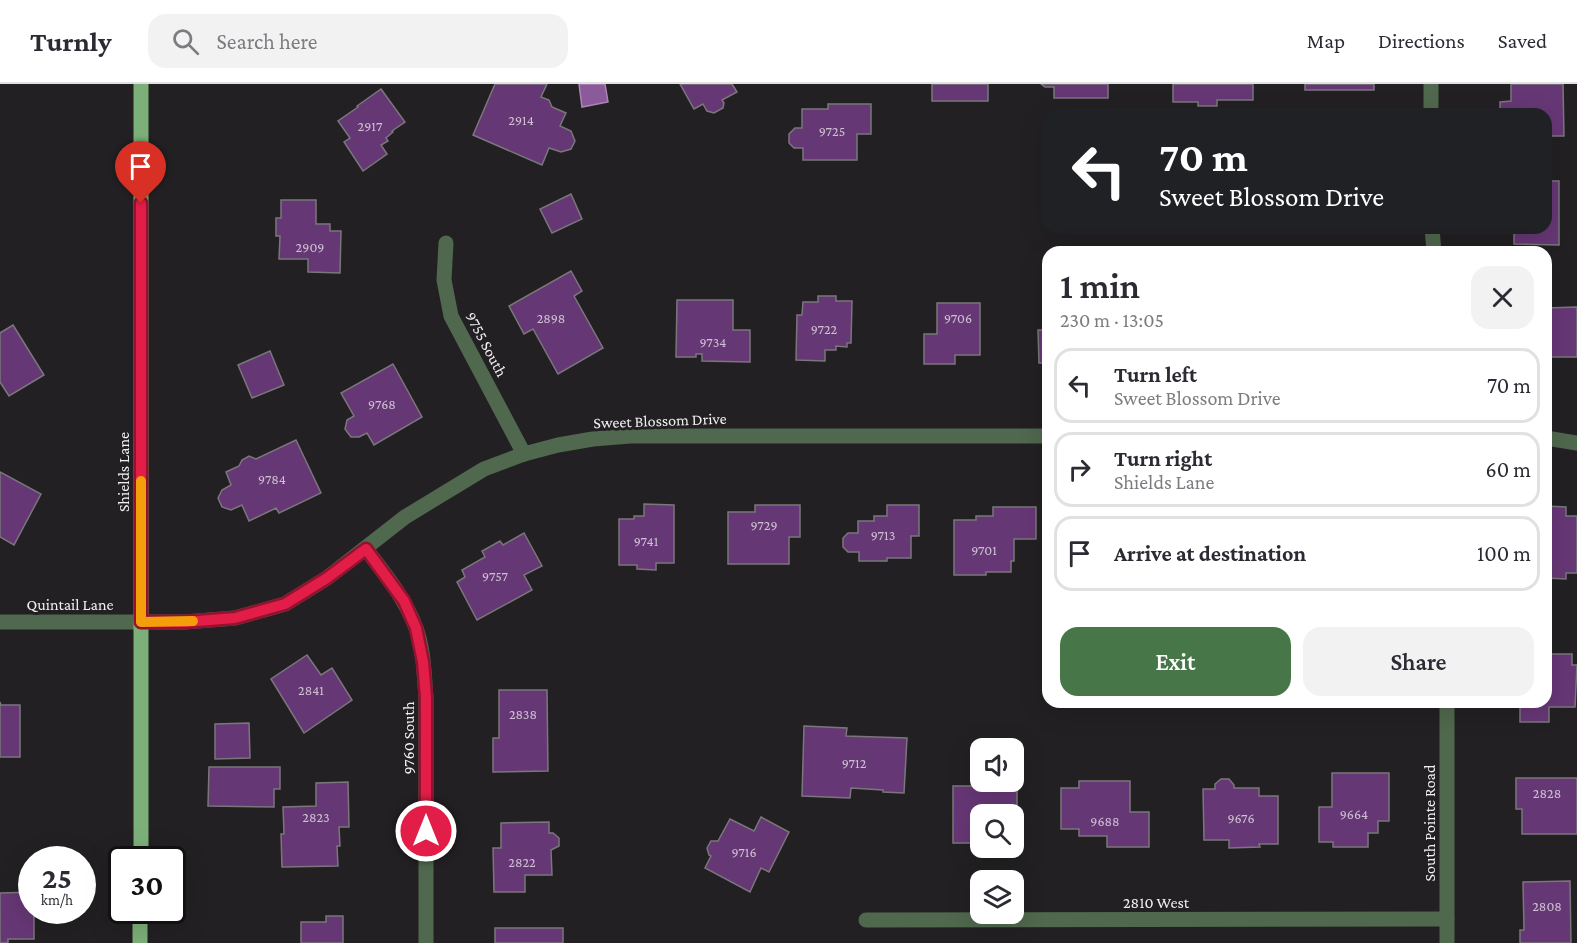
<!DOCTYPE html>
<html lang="en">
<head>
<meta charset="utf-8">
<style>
  :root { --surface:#fff; --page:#f2f2f3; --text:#2b2b33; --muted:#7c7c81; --line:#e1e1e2; --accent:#477749 }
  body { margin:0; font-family:"Crimson Pro",serif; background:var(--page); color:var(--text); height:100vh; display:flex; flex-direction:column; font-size:22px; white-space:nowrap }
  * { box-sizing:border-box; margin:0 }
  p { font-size:20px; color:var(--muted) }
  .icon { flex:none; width:33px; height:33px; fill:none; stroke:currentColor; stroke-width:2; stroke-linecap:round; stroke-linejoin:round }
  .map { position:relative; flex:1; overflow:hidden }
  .details { position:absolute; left:1042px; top:162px; width:510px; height:462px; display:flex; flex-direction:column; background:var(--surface); border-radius:18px; box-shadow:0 6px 24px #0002 }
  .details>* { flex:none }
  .hud { position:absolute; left:1042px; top:24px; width:510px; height:126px; border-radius:18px; box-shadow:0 6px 24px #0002; background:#202124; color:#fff; overflow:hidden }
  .controls { position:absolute; left:970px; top:654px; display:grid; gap:12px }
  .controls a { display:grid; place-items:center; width:54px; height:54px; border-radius:12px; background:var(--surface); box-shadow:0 6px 24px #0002; font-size:30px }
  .speed { position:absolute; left:18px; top:762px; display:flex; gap:12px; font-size:30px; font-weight:700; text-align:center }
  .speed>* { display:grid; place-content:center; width:78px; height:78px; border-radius:50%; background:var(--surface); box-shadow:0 6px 24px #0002; line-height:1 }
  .speed small { font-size:15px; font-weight:400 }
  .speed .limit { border:3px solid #111; border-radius:9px; background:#fff; color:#111 }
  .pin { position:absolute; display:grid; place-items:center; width:51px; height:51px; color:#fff; margin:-62px -26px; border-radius:50% 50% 50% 0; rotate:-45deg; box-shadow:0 0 6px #0007 }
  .pin .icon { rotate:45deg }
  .me { position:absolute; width:66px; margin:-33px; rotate:0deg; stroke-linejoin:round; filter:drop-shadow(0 0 4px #0008) }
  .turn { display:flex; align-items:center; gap:21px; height:126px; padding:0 18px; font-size:27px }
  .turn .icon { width:78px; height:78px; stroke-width:2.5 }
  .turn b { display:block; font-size:42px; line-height:51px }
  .round { display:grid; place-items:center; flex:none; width:63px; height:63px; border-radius:18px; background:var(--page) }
  .overview { display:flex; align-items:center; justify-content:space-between; height:102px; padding:0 18px }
  h1 { font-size:36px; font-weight:600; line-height:45px }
  .action { display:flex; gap:12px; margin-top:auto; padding:12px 18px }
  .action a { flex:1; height:69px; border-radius:18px; background:var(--accent); color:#fff; font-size:24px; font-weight:600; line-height:69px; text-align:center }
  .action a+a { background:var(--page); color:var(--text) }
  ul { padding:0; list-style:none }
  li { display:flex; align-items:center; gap:18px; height:75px; margin:0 12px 9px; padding:0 6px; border:3px solid var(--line); border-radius:18px }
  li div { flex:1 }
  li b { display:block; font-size:22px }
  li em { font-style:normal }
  header { display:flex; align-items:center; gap:36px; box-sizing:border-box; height:84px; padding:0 30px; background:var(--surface); border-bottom:2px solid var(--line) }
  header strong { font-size:28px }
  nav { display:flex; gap:33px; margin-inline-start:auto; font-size:21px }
  .search { width:420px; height:54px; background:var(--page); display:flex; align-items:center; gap:15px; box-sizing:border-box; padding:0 21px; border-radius:18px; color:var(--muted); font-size:22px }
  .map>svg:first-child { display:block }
  .water { fill:#8a5a9b; stroke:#a987b5; stroke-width:1.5 }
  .building { fill:#663775; stroke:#7a777b; stroke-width:1.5 }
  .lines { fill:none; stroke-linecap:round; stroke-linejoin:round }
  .minor { stroke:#50684e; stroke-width:15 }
  .major { stroke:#7db079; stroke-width:15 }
  .route-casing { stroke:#92132f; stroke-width:15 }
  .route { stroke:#e11d48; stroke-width:10 }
  .slow { stroke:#f59e0b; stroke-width:10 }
  .labels { text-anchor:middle; stroke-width:6; stroke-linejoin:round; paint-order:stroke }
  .number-label { font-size:14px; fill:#cec1d2 }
  .street-label { font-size:16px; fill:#f1eff1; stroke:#222023 }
</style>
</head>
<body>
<header>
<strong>Turnly</strong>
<div class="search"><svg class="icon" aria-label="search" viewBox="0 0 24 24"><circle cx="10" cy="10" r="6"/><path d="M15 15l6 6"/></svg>Search here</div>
<nav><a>Map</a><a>Directions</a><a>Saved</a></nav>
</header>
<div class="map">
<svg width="1577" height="859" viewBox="0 0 1577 859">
  <rect width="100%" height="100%" fill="#222023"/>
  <polygon class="water" points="579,0 605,0 608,18 582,23"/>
  <g class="building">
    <polygon points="495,0 547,0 541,13 549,16 552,23 566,29 560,42 571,47 575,57 571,65 561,68 549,64 542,81 473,51"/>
    <polygon points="680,0 732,0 737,8 722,16 724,19 723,24 714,29 707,27 703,20 694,25"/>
    <rect x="932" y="0" width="56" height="17"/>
    <polygon points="1041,0 1108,0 1108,14 1054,14 1054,3 1045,3"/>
    <polygon points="1173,0 1253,0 1253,16 1217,16 1217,22 1198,22 1198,18 1173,18"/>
    <rect x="1305" y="0" width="69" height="6"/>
    <polygon points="1511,0 1563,0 1564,52 1546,52 1546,30 1500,30 1500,18 1511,17"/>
    <polygon points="381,5 405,38 392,47 393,48 386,54 388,57 381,61 387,70 363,87 344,58 350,54 338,37 358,23 357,22"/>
    <polygon points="828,20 871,20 871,50 857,50 857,76 803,76 803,64 794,64 789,59 789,50 795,44 802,44 802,25 828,25"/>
    <polygon points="1546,97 1559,97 1559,161 1514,160 1514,144 1546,144"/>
    <polygon points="571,110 582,135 552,149 540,125"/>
    <polygon points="281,116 316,116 316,140 330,140 330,147 341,147 340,189 308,188 308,175 279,175 280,152 276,152 276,134 281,134"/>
    <polygon points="571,187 582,207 574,212 603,264 558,290 533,245 524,250 509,222"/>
    <polygon points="818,212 836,212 836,217 852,217 851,259 847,259 847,263 836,262 836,266 825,266 825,277 796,276 797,231 802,231 803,218 818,218"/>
    <polygon points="677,216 733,216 733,246 750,246 750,278 702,277 702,270 696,270 696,273 676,273"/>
    <polygon points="937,219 980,219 980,271 955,271 955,280 924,280 924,250 937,250"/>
    <polygon points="1577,223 1577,273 1546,273 1546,224"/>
    <polygon points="1046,225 1048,225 1048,279 1039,279 1038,246 1046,246"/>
    <polygon points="13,241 44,291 9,312 0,298 0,249"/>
    <polygon points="270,267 284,301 252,314 238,281"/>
    <polygon points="393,280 422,333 374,361 367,349 359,353 351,353 345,345 347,336 354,332 341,309"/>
    <polygon points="296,356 321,409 279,429 276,424 249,437 242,421 231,426 222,423 218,414 222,406 231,401 226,388 239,382 242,376 249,372 256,375"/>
    <polygon points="0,388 41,410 14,461 0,453"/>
    <polygon points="644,420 674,421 674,479 656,479 656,486 637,485 637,481 619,481 619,435 634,435 634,432 644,432"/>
    <polygon points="755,421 800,421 800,453 789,453 789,480 728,480 728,428 755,428"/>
    <polygon points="887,421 919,421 919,452 911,452 911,474 887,474 887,477 859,477 859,468 848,468 843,463 843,454 848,449 858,449 858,437 874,437 874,432 887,432"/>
    <polygon points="1546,422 1566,423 1566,432 1577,432 1577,489 1566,489 1566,495 1546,494"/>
    <polygon points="993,423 1036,423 1036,455 1014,455 1014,477 1011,477 1011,488 986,488 986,491 954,491 954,436 976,436 976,432 993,432"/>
    <polygon points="524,449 542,482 524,491 532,506 477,536 457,498 465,493 462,486 485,473 482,467 500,457 503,461"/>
    <polygon points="1546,570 1572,570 1572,581 1577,581 1575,623 1549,623 1549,638 1520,638 1520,623 1516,623 1516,618 1546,618"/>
    <polygon points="307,571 321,591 332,584 352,616 304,649 271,595"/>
    <polygon points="499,606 547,606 548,687 493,688 493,654 499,654"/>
    <polygon points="0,618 1,621 20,621 20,673 0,673"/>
    <polygon points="249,639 250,674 215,675 215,640"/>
    <polygon points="804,642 847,644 846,652 907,654 904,709 883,708 883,706 851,704 850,714 802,712"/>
    <polygon points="209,683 280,683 280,705 274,705 274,723 208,722"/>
    <polygon points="1332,689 1389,689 1389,737 1378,737 1378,749 1368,749 1368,763 1333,763 1333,758 1319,758 1319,723 1332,723"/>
    <polygon points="1516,694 1577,694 1577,750 1522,750 1522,725 1516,725"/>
    <polygon points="1221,695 1229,695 1234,701 1234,704 1259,704 1259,712 1278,712 1278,760 1259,760 1260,763 1229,764 1229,756 1204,756 1203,705 1215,705 1215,700"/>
    <polygon points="1079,697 1130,697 1130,728 1149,728 1149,763 1107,763 1107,752 1079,752 1079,745 1061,745 1061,704 1079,704"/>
    <polygon points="348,698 349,743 339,743 340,762 337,762 338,782 282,783 281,750 284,750 283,723 316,722 316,699"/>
    <polygon points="953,702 1017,702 1017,726 1008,726 1008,730 981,730 981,759 953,759"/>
    <polygon points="761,733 789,748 769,788 761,784 750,808 705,784 711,772 709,771 707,764 711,757 718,757 730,735 754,747"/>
    <polygon points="549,738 549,749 553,749 559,754 559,762 551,766 552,791 525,791 525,808 494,808 493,764 501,764 501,739"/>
    <polygon points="1570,797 1571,859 1520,859 1520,846 1524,846 1523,798"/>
    <polygon points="32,808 32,826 34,826 34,855 8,855 8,859 0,859 0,809"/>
    <polygon points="326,832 343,832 343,859 301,859 301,838 326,838"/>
    <rect x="495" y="844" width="68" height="15"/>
  </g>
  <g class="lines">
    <g class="minor">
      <polyline points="1431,0 1431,30"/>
      <polyline points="1432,144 1434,168"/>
      <polyline points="446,159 444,196 451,232 524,370"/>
      <polyline points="1546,354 1577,359"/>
      <path d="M366,465C385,490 405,514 416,544C424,566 424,590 426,613V859"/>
      <polyline points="0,538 185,538 235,534 285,520 327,494 405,433 484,385 524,370 558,361 593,355 630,352 1048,352"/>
      <polyline points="866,836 1447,835"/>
      <polyline points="1447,859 1447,618"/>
    </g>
    <g class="major">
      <polyline points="141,776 141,0"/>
      <polyline points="140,859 140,826"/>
    </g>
  </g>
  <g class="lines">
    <g class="route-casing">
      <polyline id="route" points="141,119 141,538 185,538 235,534 285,520 327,494 366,465 404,517 416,544 423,578 426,613 426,747"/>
    </g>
    <use href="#route" class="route"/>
    <polyline class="slow" points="141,397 141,538 193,537"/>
  </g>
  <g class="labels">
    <g class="number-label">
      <text x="521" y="41">2914</text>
      <text x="370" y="47">2917</text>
      <text x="832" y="52">9725</text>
      <text x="310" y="168">2909</text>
      <text x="551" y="239">2898</text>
      <text x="958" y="239">9706</text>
      <text x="824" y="250">9722</text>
      <text x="713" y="263">9734</text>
      <text x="382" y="325">9768</text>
      <text x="272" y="400">9784</text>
      <text x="764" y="446">9729</text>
      <text x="883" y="456">9713</text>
      <text x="646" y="462">9741</text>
      <text x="984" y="471">9701</text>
      <text x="495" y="497">9757</text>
      <text x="311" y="611">2841</text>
      <text x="523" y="635">2838</text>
      <text x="854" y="684">9712</text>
      <text x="1547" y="714">2828</text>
      <text x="1354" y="735">9664</text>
      <text x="316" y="738">2823</text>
      <text x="1241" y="739">9676</text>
      <text x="1105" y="742">9688</text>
      <text x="744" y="773">9716</text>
      <text x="522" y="783">2822</text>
      <text x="1547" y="827">2808</text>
    </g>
    <g class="street-label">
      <text transform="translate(487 260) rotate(62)" y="6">9755 South</text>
      <text transform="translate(660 336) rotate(-2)" y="6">Sweet Blossom Drive</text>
      <text transform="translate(123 388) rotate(-90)" y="6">Shields Lane</text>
      <text x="70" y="526">Quintail Lane</text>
      <text transform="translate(408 654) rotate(-90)" y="6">9760 South</text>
      <text transform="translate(1429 739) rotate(-90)" y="6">South Pointe Road</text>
      <text x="1156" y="824">2810 West</text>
    </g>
  </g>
</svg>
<div class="controls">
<a><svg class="icon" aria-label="sound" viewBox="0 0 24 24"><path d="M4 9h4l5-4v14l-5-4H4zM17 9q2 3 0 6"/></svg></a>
<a><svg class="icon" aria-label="search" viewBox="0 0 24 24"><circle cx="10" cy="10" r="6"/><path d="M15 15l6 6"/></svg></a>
<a><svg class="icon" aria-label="layers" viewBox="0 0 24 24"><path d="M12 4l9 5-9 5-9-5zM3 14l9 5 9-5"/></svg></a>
</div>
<div class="speed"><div>25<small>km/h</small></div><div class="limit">30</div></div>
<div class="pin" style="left:141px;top:119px;background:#d93025"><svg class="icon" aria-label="arrive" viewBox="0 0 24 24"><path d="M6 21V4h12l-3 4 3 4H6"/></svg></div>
<svg class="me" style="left:426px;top:747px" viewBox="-20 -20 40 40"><circle r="17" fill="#e11d48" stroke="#fff" stroke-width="3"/><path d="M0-11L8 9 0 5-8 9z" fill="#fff"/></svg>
<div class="hud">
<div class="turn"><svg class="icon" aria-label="left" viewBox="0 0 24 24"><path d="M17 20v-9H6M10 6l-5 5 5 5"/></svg><div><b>70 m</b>Sweet Blossom Drive</div></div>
</div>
<section class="details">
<div class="overview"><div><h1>1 min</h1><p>230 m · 13:05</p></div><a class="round"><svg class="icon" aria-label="close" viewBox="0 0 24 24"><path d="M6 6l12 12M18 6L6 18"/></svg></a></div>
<ul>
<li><svg class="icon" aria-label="left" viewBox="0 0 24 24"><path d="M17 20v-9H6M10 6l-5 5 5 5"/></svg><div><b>Turn left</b><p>Sweet Blossom Drive</p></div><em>70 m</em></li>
<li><svg class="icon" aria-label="right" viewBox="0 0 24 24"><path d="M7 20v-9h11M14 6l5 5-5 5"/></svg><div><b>Turn right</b><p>Shields Lane</p></div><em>60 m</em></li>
<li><svg class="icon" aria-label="arrive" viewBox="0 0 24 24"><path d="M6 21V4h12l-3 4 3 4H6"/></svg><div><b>Arrive at destination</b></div><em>100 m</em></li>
</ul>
<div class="action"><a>Exit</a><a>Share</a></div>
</section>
</div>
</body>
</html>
